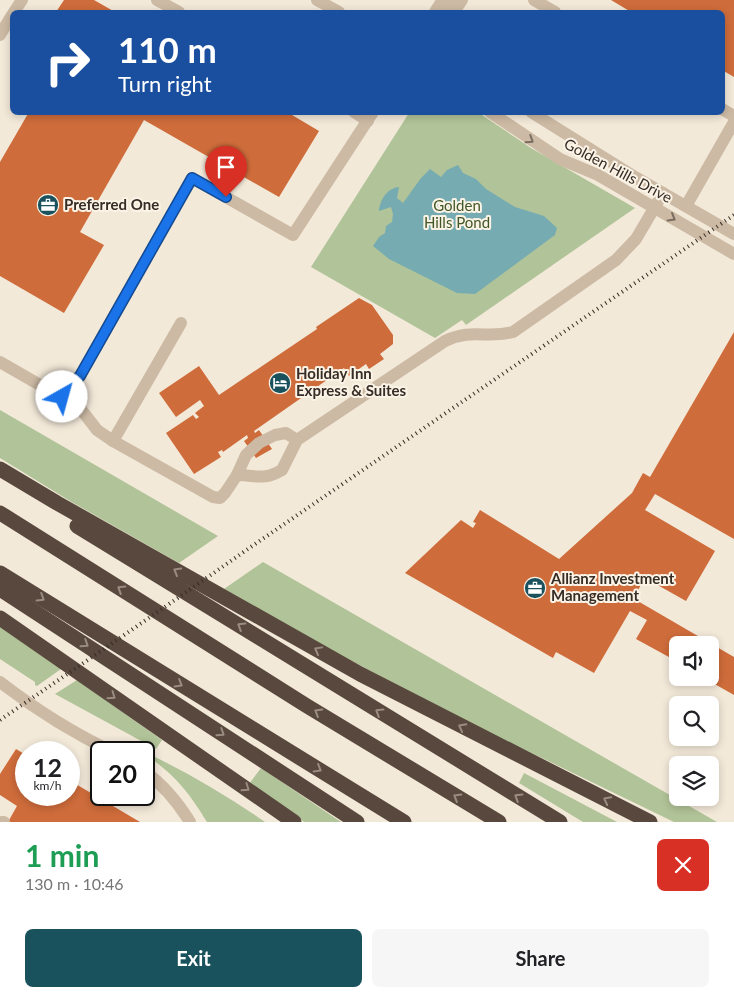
<!DOCTYPE html>
<html lang="en">
<head>
<meta charset="utf-8">
<style>
  :root { --surface:#fff; --page:#f6f6f6; --text:#202124; --muted:#757577; --accent:#19525c }
  body { margin:0; font-family:Lato,sans-serif; background:var(--page); color:var(--text); height:100vh; display:flex; flex-direction:column; font-size:19px; white-space:nowrap }
  * { box-sizing:border-box; margin:0 }
  p { font-size:16px; color:var(--muted) }
  .icon { flex:none; width:28px; height:28px; fill:none; stroke:currentColor; stroke-width:2; stroke-linecap:round; stroke-linejoin:round }
  .map { position:relative; height:822px; overflow:hidden }
  .drawer { display:flex; flex-direction:column; background:var(--surface); flex:1 }
  .drawer>* { flex:none }
  .banner { position:absolute; left:10px; top:10px; width:715px; height:105px; border-radius:8px; box-shadow:0 2px 8px #0003; background:#1a4fa0; color:#fff; overflow:hidden }
  .controls { position:absolute; left:669px; top:636px; display:grid; gap:10px }
  .controls a { display:grid; place-items:center; width:50px; height:50px; border-radius:8px; background:var(--surface); box-shadow:0 2px 8px #0003; font-size:25px }
  .speed { position:absolute; left:15px; top:741px; display:flex; gap:10px; font-size:25px; font-weight:700; text-align:center }
  .speed>* { display:grid; place-content:center; width:65px; height:65px; border-radius:50%; background:var(--surface); box-shadow:0 2px 8px #0003; line-height:1 }
  .speed small { font-size:12px; font-weight:400 }
  .speed .limit { border:2px solid #111; border-radius:8px; background:#fff; color:#111 }
  .pin { position:absolute; display:grid; place-items:center; width:42px; height:42px; color:#fff; margin:-51px -21px; border-radius:50% 50% 50% 0; rotate:-45deg; box-shadow:0 0 5px #0007 }
  .pin .icon { rotate:45deg }
  .me { position:absolute; width:55px; margin:-28px; rotate:38deg; stroke-linejoin:round; filter:drop-shadow(0 0 4px #0008) }
  .turn { display:flex; align-items:center; gap:18px; height:105px; padding:0 25px; font-size:22px }
  .turn .icon { width:65px; height:65px; stroke-width:2.5 }
  .turn b { display:block; font-size:35px; line-height:42px }
  .round { display:grid; place-items:center; flex:none; width:52px; height:52px; border-radius:8px; background:var(--page) }
  .head { display:flex; align-items:center; justify-content:space-between; height:85px; padding:0 25px }
  h1 { font-size:30px; font-weight:700; line-height:38px; color:#1e9e55 }
  .cta { display:flex; gap:10px; margin-top:auto; padding:10px 25px }
  .cta a { flex:1; height:58px; border-radius:8px; background:var(--accent); color:#fff; font-size:20px; font-weight:700; line-height:58px; text-align:center }
  .cta a+a { background:var(--page); color:var(--text) }
  .map>svg:first-child { display:block }
  .green { fill:#b1c398 }
  .water { fill:#76abb2 }
  .building { fill:#cf6c3b }
  .lines { fill:none; stroke-linecap:round; stroke-linejoin:round }
  .minor { stroke:#ccbaa4; stroke-width:12 }
  .highway { stroke:#59483d; stroke-width:15 }
  .rail { stroke:#372d26; stroke-width:4; stroke-dasharray:1 4; stroke-linecap:butt }
  .oneway { stroke:#7a6c5f }
  .oneway2 { stroke:#9a8c81 }
  .route-casing { stroke:#114b97; stroke-width:12 }
  .route { stroke:#1a73e8; stroke-width:9 }
  .labels { text-anchor:middle; stroke-width:4; stroke-linejoin:round; paint-order:stroke }
  .street-label { font-size:15px; fill:#372d26; stroke:#fbf3e6 }
  .poi-label { font-size:15px; font-weight:bold; fill:#372d26; stroke:#fbf3e6; text-anchor:start }
  .park-label { font-size:15px; fill:#425728; stroke:#fbf3e6 }
</style>
</head>
<body>
<div class="map">
<svg width="734" height="822" viewBox="0 0 734 822">
  <rect width="100%" height="100%" fill="#f3e9d9"/>
  <g class="green">
    <polygon points="409,113 479,113 531,148 635,208 466,325 462,320 435,338 311,267"/>
    <polygon points="0,410 218,536 179,563 70,501 0,458"/>
    <polygon points="263,562 717,822 674,822 474,725 340,655 224,589"/>
    <polygon points="0,627 61,669 37,686 35,685 35,682 0,659"/>
    <polygon points="77,680 162,740 156,749 55,694"/>
    <path d="M134,747C180,768 223,793 265,822H207C185,786 170,770 134,747Z"/>
    <polygon points="261,768 341,822 304,822 249,784"/>
    <polygon points="524,773 617,822 583,822 519,783"/>
  </g>
  <path class="water" d="M458,165L463,173L476,179L486,189L515,207L544,216L557,228L555,235L475,294L457,293L389,259L373,246L379,237L385,233L386,226L392,222L393,214L391,207L379,211C380,200 387,188 399,187L397,198L403,203L421,178L430,169L441,177L447,170Z"/>
  <g class="building">
    <polygon points="64,0 94,0 115,12 56,12"/>
    <polygon points="611,0 734,0 734,77 722,70 722,12 631,12"/>
    <polygon points="29,112 287,112 319,131 279,197 144,120 80,232 104,245 64,313 0,276 0,162"/>
    <polygon points="359,298 372,305 393,335 393,344 380,354 384,359 369,369 366,364 349,376 344,368 254,431 255,433 259,430 272,449 256,458 244,441 248,438 247,435 223,452 222,450 218,452 221,457 194,474 166,433 193,415 196,419 199,417 195,413 204,406 200,400 176,417 159,393 199,366 219,395 317,329 316,327"/>
    <polygon points="734,332 734,539 655,494 645,510 715,551 686,601 645,578 634,597 637,599 636,600 734,657 734,695 704,678 710,678 710,645 678,645 678,662 636,639 647,620 630,611 594,673 556,652 553,658 405,573 461,520 473,528 476,523 473,522 480,510 559,559 632,493 643,473 650,477"/>
    <polygon points="16,749 26,755 26,795 69,795 69,780 140,822 8,822 17,806 0,795 0,774"/>
  </g>
  <g class="lines">
    <g class="minor">
      <polyline points="157,0 179,12"/>
      <polyline points="317,0 339,12"/>
      <polyline points="534,0 555,12"/>
      <polyline points="14,12 22,0"/>
      <polyline points="435,12 440,4 458,6 462,0"/>
      <polyline points="0,35 12,15"/>
      <polyline points="722,109 734,116"/>
      <polyline points="354,112 368,121"/>
      <polyline points="490,112 560,159 598,175 734,254"/>
      <polyline points="531,112 635,177 734,234"/>
      <polyline points="686,206 734,122"/>
      <path d="M0,362L80,408L97,430L113,441L213,497L220,498L225,493L237,475C257,475 263,481 282,470L297,440L445,341C472,328 487,339 513,332L616,260L636,239L663,193"/>
      <polyline points="62,397 69,385 80,376 192,178 293,235 373,112"/>
      <polyline points="113,441 181,323"/>
      <polyline points="237,475 246,455 259,443 275,435 286,433 297,440"/>
      <path d="M0,682C35,709 73,733 113,752"/>
      <path d="M144,771C164,785 177,801 190,822"/>
      <polyline points="2,822 4,822"/>
    </g>
    <g class="highway">
      <polyline points="0,469 57,503 360,674 650,822"/>
      <polyline points="0,513 307,706 499,822"/>
      <polyline points="77,526 560,822"/>
      <polyline points="0,573 404,822"/>
      <polyline points="0,589 357,822"/>
      <polyline points="0,618 294,822"/>
    </g>
    <path class="rail" d="M0,720C82,664 164,608 245,551L734,215"/>
  </g>
  <defs><path id="oneway-chevron" d="M-2-3.5L2.5 0L-2 3.5" fill="none" stroke-width="1.6" stroke-linecap="round" stroke-linejoin="round" transform="scale(1.25)"/></defs>
  <g class="oneway">
    <use href="#oneway-chevron" transform="translate(530 140) rotate(33)"/>
    <use href="#oneway-chevron" transform="translate(672 218) rotate(30)"/>
  </g>
  <g class="oneway2">
    <use href="#oneway-chevron" transform="translate(177 571) rotate(-150)"/>
    <use href="#oneway-chevron" transform="translate(121 589) rotate(-148)"/>
    <use href="#oneway-chevron" transform="translate(41 598) rotate(32)"/>
    <use href="#oneway-chevron" transform="translate(241 626) rotate(-148)"/>
    <use href="#oneway-chevron" transform="translate(85 644) rotate(33)"/>
    <use href="#oneway-chevron" transform="translate(318 650) rotate(-151)"/>
    <use href="#oneway-chevron" transform="translate(179 684) rotate(31)"/>
    <use href="#oneway-chevron" transform="translate(112 696) rotate(35)"/>
    <use href="#oneway-chevron" transform="translate(318 712) rotate(-149)"/>
    <use href="#oneway-chevron" transform="translate(379 712) rotate(-148)"/>
    <use href="#oneway-chevron" transform="translate(462 727) rotate(-152)"/>
    <use href="#oneway-chevron" transform="translate(221 733) rotate(33)"/>
    <use href="#oneway-chevron" transform="translate(318 769) rotate(31)"/>
    <use href="#oneway-chevron" transform="translate(246 788) rotate(35)"/>
    <use href="#oneway-chevron" transform="translate(457 797) rotate(-149)"/>
    <use href="#oneway-chevron" transform="translate(518 797) rotate(-148)"/>
    <use href="#oneway-chevron" transform="translate(607 800) rotate(-153)"/>
  </g>
  <g class="lines">
    <g class="route-casing">
      <polyline id="route" points="62,397 70,385 80,376 192,178 226,197"/>
    </g>
    <use href="#route" class="route"/>
  </g>
  <defs>
    <g id="office-disc" transform="scale(1.125)"><circle r="9.5" fill="#19525c" stroke="#fbf3e6"/><path d="M-6-3h4V-5.5h4V-3h4V5H-6ZM-1-4.5V-3h2v-1.5ZM-6 0V1H6V0Z" fill="#fff"/></g>
    <g id="hotel-disc" transform="scale(1.125)"><circle r="9.5" fill="#19525c" stroke="#fbf3e6"/><path d="M-6-4.5h1.5V1H6V5H4.5V3h-9V5H-6ZM-4 0a1.8 1.8 0 1 1 3.6 0ZM.5 0V-2.5h3Q6-2.5 6 0Z" fill="#fff"/></g>
  </defs>
  <g fill-rule="evenodd">
    <use href="#office-disc" x="48" y="205"/>
    <use href="#hotel-disc" x="280" y="383"/>
    <use href="#office-disc" x="535" y="588"/>
  </g>
  <g class="labels">
    <g class="street-label">
      <text transform="translate(618 171) rotate(28)" y="5">Golden Hills Drive</text>
    </g>
    <g class="poi-label">
      <text x="64" y="210">Preferred One</text>
      <text x="296" y="379">Holiday Inn<tspan x="296" dy="17">Express &amp; Suites</tspan></text>
      <text x="551" y="584">Allianz Investment<tspan x="551" dy="17">Management</tspan></text>
    </g>
    <g class="park-label">
      <text x="457" y="211">Golden<tspan x="457" dy="17">Hills Pond</tspan></text>
    </g>
  </g>
</svg>
<div class="controls">
<a><svg class="icon" aria-label="sound" viewBox="0 0 24 24"><path d="M4 9h4l5-4v14l-5-4H4zM17 9q2 3 0 6"/></svg></a>
<a><svg class="icon" aria-label="search" viewBox="0 0 24 24"><circle cx="10" cy="10" r="6"/><path d="M15 15l6 6"/></svg></a>
<a><svg class="icon" aria-label="layers" viewBox="0 0 24 24"><path d="M12 4l9 5-9 5-9-5zM3 14l9 5 9-5"/></svg></a>
</div>
<div class="speed"><div>12<small>km/h</small></div><div class="limit">20</div></div>
<div class="pin" style="left:226px;top:197px;background:#d93025"><svg class="icon" aria-label="arrive" viewBox="0 0 24 24"><path d="M6 21V4h12l-3 4 3 4H6"/></svg></div>
<svg class="me" style="left:62px;top:397px" viewBox="-20 -20 40 40"><circle r="19" fill="#fff"/><path d="M0-13L10 11 0 6-10 11z" fill="#1a73e8"/></svg>
<div class="banner">
<div class="turn"><svg class="icon" aria-label="right" viewBox="0 0 24 24"><path d="M7 20v-9h11M14 6l5 5-5 5"/></svg><div><b>110 m</b>Turn right</div></div>
</div>
</div>
<section class="drawer">
<div class="head"><div><h1>1 min</h1><p>130 m · 10:46</p></div><a class="round" style="background:#d93025;color:#fff"><svg class="icon" aria-label="close" viewBox="0 0 24 24"><path d="M6 6l12 12M18 6L6 18"/></svg></a></div>
<div class="cta"><a>Exit</a><a>Share</a></div>
</section>
</body>
</html>
